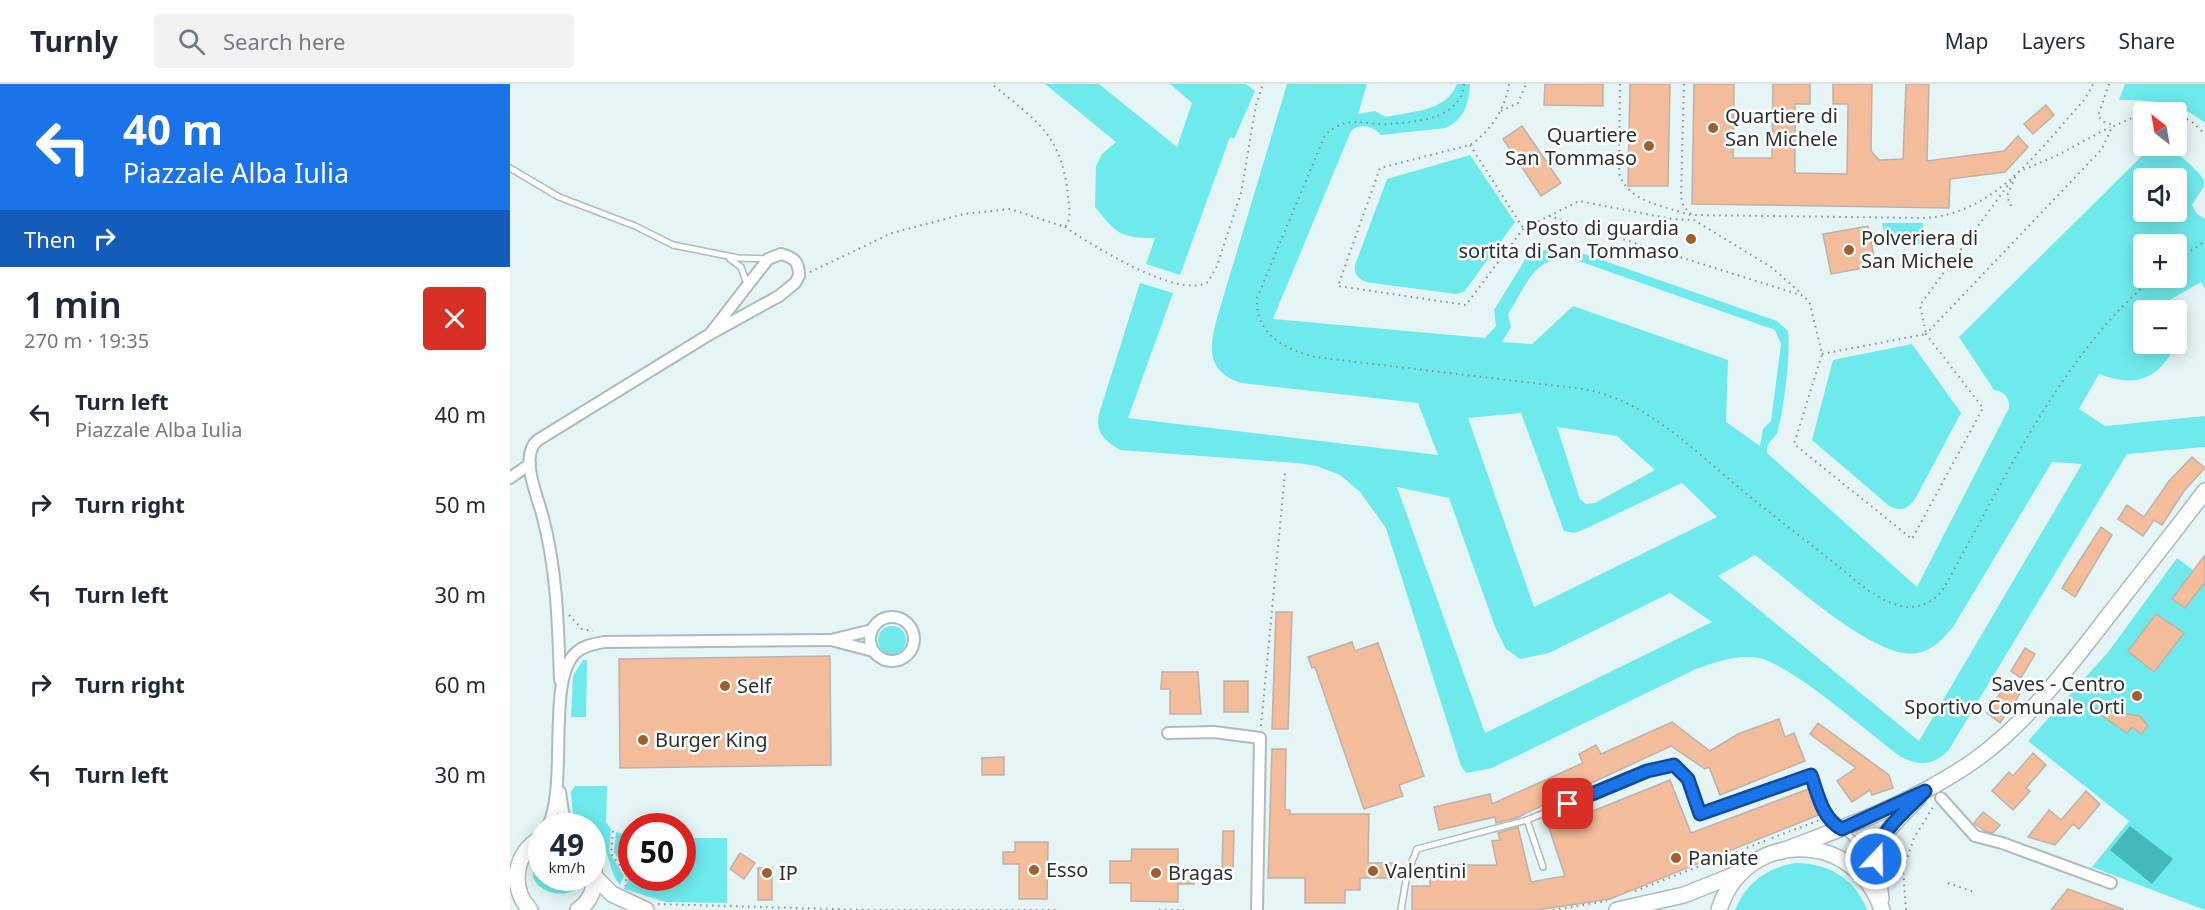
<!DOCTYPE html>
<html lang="en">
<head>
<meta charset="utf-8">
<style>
  :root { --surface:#fff; --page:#f2f2f3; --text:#1f2937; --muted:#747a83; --line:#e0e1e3 }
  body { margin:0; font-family:"Noto Sans",sans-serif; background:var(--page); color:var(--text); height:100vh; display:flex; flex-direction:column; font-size:22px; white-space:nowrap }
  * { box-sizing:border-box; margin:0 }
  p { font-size:20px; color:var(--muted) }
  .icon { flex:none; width:33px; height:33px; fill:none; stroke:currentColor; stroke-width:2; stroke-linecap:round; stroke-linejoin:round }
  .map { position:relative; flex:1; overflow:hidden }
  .drawer { display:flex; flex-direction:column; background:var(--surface); width:510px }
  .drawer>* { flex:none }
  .guide { background:#1a73e8; color:#fff; overflow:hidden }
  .needle { width:39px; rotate:329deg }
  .tools { position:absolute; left:1623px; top:18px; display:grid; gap:12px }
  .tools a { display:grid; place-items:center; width:54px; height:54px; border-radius:6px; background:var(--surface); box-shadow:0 3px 15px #0003; font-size:30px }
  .speed { position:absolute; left:18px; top:729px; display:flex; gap:12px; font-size:30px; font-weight:700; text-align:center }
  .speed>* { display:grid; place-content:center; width:78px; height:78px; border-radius:50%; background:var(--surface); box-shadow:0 3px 15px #0003; line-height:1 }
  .speed small { font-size:15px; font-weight:400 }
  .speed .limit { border:9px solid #d22; background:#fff; color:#111 }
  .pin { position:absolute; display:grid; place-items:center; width:51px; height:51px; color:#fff; margin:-26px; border-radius:12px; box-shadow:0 3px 9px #0006 }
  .me { position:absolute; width:66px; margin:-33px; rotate:21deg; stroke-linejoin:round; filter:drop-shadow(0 0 4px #0008) }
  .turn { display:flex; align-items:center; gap:21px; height:126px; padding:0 24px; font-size:27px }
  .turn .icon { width:78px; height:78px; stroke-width:2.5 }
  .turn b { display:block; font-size:42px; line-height:51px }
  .then { display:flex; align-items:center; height:57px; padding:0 24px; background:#0003; gap:12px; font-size:22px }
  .round { display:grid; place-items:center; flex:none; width:63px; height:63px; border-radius:6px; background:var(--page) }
  .headline { display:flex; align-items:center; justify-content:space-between; height:102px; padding:0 24px }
  h1 { font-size:36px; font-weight:600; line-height:45px }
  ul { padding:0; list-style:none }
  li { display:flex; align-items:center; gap:18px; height:90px; padding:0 24px }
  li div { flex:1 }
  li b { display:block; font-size:22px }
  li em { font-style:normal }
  header { display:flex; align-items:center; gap:36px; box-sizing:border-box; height:84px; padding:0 30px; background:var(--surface); border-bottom:2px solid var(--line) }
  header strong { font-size:28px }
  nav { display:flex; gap:33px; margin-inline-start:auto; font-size:21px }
  .search { width:420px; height:54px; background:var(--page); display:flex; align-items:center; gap:15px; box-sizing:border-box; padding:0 21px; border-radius:6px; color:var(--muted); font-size:22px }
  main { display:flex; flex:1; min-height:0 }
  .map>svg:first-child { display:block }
  .green { fill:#6eeaec; fill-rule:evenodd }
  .water { fill:#42b9ba }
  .building { fill:#f3bd9b; stroke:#bdb1a9; stroke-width:1.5 }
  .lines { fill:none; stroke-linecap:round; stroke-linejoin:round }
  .service-casing { stroke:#acbbbb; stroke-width:8 }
  .minor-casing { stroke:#acbbbb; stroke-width:14 }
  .secondary-casing { stroke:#acbbbb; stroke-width:18 }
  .path { stroke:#848f8f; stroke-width:2; stroke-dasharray:1.5 4.5; stroke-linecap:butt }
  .service { stroke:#fff; stroke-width:5 }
  .minor { stroke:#fff; stroke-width:10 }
  .secondary { stroke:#fff; stroke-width:15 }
  .route-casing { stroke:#114b97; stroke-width:15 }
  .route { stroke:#1a73e8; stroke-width:10 }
  .poi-dot { fill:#a25e2e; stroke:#fff; stroke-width:2 }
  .labels { text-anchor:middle; stroke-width:5; stroke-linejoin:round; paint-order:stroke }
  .poi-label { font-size:20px; fill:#2b3131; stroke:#fff; text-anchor:start }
</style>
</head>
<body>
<header>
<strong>Turnly</strong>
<div class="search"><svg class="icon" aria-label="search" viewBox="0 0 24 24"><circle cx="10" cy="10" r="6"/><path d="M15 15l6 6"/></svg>Search here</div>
<nav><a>Map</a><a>Layers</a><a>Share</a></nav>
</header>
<main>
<section class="drawer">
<div class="guide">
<div class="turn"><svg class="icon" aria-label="left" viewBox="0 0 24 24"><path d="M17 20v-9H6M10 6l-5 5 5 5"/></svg><div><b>40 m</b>Piazzale Alba Iulia</div></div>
<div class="then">Then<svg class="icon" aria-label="right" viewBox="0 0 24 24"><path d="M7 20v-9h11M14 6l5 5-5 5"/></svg></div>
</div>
<div class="headline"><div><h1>1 min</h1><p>270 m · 19:35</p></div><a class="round" style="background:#d93025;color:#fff"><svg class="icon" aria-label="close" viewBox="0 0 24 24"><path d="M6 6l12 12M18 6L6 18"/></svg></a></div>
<ul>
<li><svg class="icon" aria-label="left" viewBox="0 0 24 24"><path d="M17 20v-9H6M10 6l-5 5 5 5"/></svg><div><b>Turn left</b><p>Piazzale Alba Iulia</p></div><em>40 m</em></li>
<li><svg class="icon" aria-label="right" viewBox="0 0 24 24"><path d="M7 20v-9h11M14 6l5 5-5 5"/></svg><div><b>Turn right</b></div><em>50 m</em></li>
<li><svg class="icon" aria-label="left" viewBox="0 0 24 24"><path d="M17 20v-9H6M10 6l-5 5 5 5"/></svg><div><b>Turn left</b></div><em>30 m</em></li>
<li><svg class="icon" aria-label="right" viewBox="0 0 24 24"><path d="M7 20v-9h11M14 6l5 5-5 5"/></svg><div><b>Turn right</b></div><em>60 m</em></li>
<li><svg class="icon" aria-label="left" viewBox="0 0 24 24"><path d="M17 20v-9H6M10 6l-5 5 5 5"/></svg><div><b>Turn left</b></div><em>30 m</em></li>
</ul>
</section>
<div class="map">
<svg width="1695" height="826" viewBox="0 0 1695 826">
  <rect width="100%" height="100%" fill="#e5f5f5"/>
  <g class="green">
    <path d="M535,0H589L667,63L682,19L660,0H736L745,7L724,55L720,53L670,191L636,180L645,154C610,154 607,150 585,123L586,82L592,70L606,58Z"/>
    <path d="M777,0H857L848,30L865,27L876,33C902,27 936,28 947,0H960C959,20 954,36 935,44L871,51C862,42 851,39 841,47L763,235L975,254L986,242L984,226L1016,174L1041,163L1063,166L1267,237L1278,247C1281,265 1274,326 1268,346C1266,356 1256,356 1257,369L1407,503L1499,324C1500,314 1494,307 1484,306L1449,253L1641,63C1657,57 1685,83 1694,96V102L1682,121L1687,130L1695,135V205L1691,198L1656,218L1660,226H1634V260H1666C1649,296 1625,304 1589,290L1569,325L1595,342L1695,332V363L1617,370L1438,667C1422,682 1409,682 1391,673C1360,650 1282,581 1249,574C1228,570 1205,578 1186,585L982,684L956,689L951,682L876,444L850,408L830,391L807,382L787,379L610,366C595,357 585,349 589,330L630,199L663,209L618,334L928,371L908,319L731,299C696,287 699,264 707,234ZM1634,94H1666V128H1634ZM1634,160H1666V194H1634ZM1053,174L1063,175L1265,246L1271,260L1261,337L1253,345L1250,362L1216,338L1218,276L1063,222L1022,260L992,258L1001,243L998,230C1013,208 1022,176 1053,174ZM1011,329L1054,447L1064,449L1075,445L1172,399L1207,433L1024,523L958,334ZM1047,343L1107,352L1145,386L1085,419L1076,420L1070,415ZM1542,378L1572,380L1409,657L1208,492L1245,471C1279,496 1366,577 1407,569C1422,567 1434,554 1443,543ZM887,403L939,414L985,543L996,565L1010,575L1039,569L1160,509L1202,538L975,649Z"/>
    <path d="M1615,0H1695V39C1668,17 1642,16 1609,16Z"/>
    <path d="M960,71L1005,138L954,208L946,210L862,199C852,198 843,192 845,181L877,95Z"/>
    <polygon points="1372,139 1413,139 1414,159 1376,159"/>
    <path d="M1402,260L1451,329L1405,415C1397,426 1389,428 1378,421L1302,356L1323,276Z"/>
    <polygon points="1667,474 1695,495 1695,826 1582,783 1619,737 1518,657 1599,567"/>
    <circle cx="382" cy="556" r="14"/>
    <polygon points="73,576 77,576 76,633 61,633 63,592"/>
    <path d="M65,702H97L96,738L101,745L99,768L114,792L110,801C100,790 101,776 94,764C89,755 82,753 82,742H72L63,732L61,708Z"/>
    <polygon points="106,748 121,752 122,794 172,794 173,754 217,754 217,819 156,818 114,805 120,792 104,768"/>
    <path d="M31,771L32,794H75C62,826 1,804 31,771Z"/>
    <path d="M1286,779C1319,779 1345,795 1357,826H1225C1236,799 1257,783 1286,779Z"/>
  </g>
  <polygon class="water" points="1620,742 1663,775 1642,800 1600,766"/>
  <g class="building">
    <polygon points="1035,0 1093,0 1093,22 1034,21"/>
    <polygon points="1120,0 1160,0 1158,102 1118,102"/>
    <polygon points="1184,0 1224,0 1223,74 1262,74 1263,0 1300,0 1300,20 1285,20 1285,89 1337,90 1338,20 1323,20 1323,0 1362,0 1361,67 1369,76 1393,75 1396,0 1419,0 1417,77 1494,67 1508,52 1518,63 1495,88 1440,95 1439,124 1182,120"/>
    <polygon points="1536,21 1544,31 1523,50 1514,40"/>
    <polygon points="1012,42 1051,99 1031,112 993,55"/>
    <polygon points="1358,142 1366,182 1321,190 1313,150"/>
    <polygon points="1682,373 1695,384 1674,407 1652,441 1644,436 1633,452 1608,435 1617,421 1634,433 1659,397"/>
    <polygon points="1591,443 1602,451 1565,513 1552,504"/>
    <polygon points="1695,471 1695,498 1675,524 1662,515"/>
    <polygon points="766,528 782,528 778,645 762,645"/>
    <polygon points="1646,530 1674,549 1644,588 1618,567"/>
    <polygon points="842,558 845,567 868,559 914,692 889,701 893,712 854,725 805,583 802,584 798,573"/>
    <polygon points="1515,564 1525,570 1511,594 1501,587"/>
    <polygon points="320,572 321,681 110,684 109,575"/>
    <polygon points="652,588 688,588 691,630 660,630 660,605 651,605"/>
    <rect x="714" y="597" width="24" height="31"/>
    <polygon points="1496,600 1510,610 1490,639 1477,629"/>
    <polygon points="1581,624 1630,632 1638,642 1631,650 1622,643 1617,649"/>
    <polygon points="1269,635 1275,653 1284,649 1295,677 1210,711 1199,683 1195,685 1161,662 1006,734 986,739 985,733 929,746 924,723 980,710 982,720 1073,679 1069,670 1086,661 1091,670 1162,638 1200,667 1228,650"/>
    <polygon points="1308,639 1379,691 1383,704 1362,711 1360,706 1342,718 1327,697 1346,684 1300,650"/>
    <polygon points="762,665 776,665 775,726 780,726 780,730 859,730 858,779 887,779 887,794 850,794 850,806 835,806 835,819 795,819 795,794 758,794"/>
    <polygon points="1523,669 1536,681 1516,704 1520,707 1503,726 1482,707 1499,688 1503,692"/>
    <polygon points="494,673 494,691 472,691 472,674"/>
    <polygon points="1160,696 1181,749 1301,704 1311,730 1100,815 1027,826 902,826 902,802 920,802 920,791 939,791 939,781 987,781 982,757 990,756 988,749 1008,743 1021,798 1055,792 1038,741 1068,733"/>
    <polygon points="1576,707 1590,720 1569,745 1563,740 1545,761 1518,753 1539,726 1551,736"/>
    <polygon points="1473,728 1490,741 1483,749 1475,747 1464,739"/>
    <polygon points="713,747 724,747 723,785 712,785"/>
    <polygon points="505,758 538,758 537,815 509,815 509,780 493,780 493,768 505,768"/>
    <polygon points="622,765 668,765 668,785 684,785 684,800 668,800 668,818 621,817 621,799 600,799 600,777 621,777"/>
    <polygon points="230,769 245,779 234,795 220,785"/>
    <rect x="248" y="784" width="14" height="32"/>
    <polygon points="1558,805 1613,825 1613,826 1541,826"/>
  </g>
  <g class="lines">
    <g class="service-casing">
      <g id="service">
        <polyline points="0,84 49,113 125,142 163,161 228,174 258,175"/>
        <polyline points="220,175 231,183 237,200"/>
        <polyline points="1033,783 1017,736 1137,687 1164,681 1178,695 1190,730 1301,691 1321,740 1336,748 1364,777"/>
        <polyline points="891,826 897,790 907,765 1017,736"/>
      </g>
    </g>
    <g class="minor-casing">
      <g id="minor">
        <polyline points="0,394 20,380"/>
        <circle cx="382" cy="555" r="22"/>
        <polyline points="362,546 321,556 363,567"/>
        <path d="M50,596C48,539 47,485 32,430C27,411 9,371 28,356L200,250L269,212L285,199L289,192C289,178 285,174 271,170L258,175L200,250"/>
        <polyline points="658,649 704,648 750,654 747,826"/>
        <polyline points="50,708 53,728 58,742"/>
        <polyline points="1431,714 1465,752 1492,759 1601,799"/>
        <path d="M38,742C59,698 35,591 68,567C75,561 85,560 94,558L321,556"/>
      </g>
    </g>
    <g class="secondary-casing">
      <g id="secondary">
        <path d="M1272,767C1339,742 1407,717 1465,676C1515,640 1554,589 1592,540C1626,496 1661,452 1695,407"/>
        <polyline points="85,793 102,810 136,826"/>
        <path d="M1371,815C1363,754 1368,757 1409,713"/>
        <path d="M20,826C0,805 3,768 32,754"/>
        <path d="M68,826C84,815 88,796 82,778"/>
        <polyline points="1107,826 1174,811 1229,789"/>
        <path d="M1209,826C1234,744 1346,745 1372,826"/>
      </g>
    </g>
    <g class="path">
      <path d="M954,0C951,34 909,38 880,40C853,42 839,29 815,51L747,214C745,250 774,265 805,273L1073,305C1137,316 1184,367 1233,407C1262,431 1293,454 1323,478C1342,493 1363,514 1387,521C1403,527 1421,520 1432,507C1492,402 1549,273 1643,194"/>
      <path d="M999,0C995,25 981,47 960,61L870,84L828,202L956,221L1013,145L1039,132L1294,212L1300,220L1312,270L1284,360L1402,455L1473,324L1416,250L1592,65L1602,43L1642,25L1663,28"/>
      <path d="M1110,0L1109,89C1117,118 1155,122 1180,131"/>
      <path d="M1174,0L1171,113L1174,123L1182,131L1412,134C1485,132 1530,64 1575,15L1583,0"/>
      <polyline points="1599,0 1588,32 1594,38 1603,41"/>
      <polyline points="991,27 1008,19 1016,0"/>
      <polyline points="1666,30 1681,37 1695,50"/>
      <polyline points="960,61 1013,144"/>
      <polyline points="1508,88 1546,72 1600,43"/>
      <polyline points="1501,122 1497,112 1506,91"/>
      <polyline points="1039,132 1069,117 1162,135 1184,136 1261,183 1292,210"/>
      <path d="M555,143C582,161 668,216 698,198L707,182L731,109L746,21L753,0"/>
      <polyline points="1666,177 1695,157"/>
      <path d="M300,188L382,149L454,130L500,125L555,143C562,135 559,122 558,112C552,50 526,37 482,0"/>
      <polyline points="1312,270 1416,250 1410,221 1501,97"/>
      <polyline points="59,531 72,545 83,547"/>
      <polyline points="751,642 775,389"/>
      <polyline points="103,747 101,770 117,791 115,802"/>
      <polyline points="1262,754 1310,736"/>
      <polyline points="1438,799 1464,808"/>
      <polyline points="1125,807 1257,756"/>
      <polyline points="148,820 357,826 550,826"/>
      <polyline points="649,826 674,826"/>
      <polyline points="1043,826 1097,817"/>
      <polyline points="1396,826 1393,786 1404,754 1423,723"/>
    </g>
    <use href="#service" class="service"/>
    <use href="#minor" class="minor"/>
    <use href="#secondary" class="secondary"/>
  </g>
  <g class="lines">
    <g class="route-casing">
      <path id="route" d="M1058,720L1137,687L1164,681L1178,695L1190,730L1301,691C1308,710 1312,735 1332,745L1415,707C1397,726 1368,747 1366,775"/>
    </g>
    <use href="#route" class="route"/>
  </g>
  <g class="poi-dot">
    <circle cx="1203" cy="44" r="6"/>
    <circle cx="1139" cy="62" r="6"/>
    <circle cx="1181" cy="155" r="6"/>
    <circle cx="1339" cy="166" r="6"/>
    <circle cx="215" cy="602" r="6"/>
    <circle cx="1627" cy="612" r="6"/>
    <circle cx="133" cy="656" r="6"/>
    <circle cx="1166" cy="774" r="6"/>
    <circle cx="524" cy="786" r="6"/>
    <circle cx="863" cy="787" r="6"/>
    <circle cx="257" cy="789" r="6"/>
    <circle cx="646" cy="789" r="6"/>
  </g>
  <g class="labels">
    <g class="poi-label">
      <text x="1215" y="39">Quartiere di<tspan x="1215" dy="23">San Michele</tspan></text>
      <text x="1127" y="58" text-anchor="end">Quartiere<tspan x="1127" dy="23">San Tommaso</tspan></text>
      <text x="1169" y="151" text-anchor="end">Posto di guardia<tspan x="1169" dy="23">sortita di San Tommaso</tspan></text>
      <text x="1351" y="161">Polveriera di<tspan x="1351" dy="23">San Michele</tspan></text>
      <text x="1615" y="607" text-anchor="end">Saves - Centro<tspan x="1615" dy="23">Sportivo Comunale Orti</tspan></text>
      <text x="227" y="609">Self</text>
      <text x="145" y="663">Burger King</text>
      <text x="1178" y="781">Paniate</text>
      <text x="536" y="793">Esso</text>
      <text x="875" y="794">Valentini</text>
      <text x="269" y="796">IP</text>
      <text x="658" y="796">Bragas</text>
    </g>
  </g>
</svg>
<div class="tools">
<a><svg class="needle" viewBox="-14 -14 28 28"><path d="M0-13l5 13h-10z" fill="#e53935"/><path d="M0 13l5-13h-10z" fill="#747a83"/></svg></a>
<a><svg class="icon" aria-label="sound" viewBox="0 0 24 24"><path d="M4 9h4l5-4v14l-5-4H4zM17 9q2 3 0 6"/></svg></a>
<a>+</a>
<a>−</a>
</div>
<div class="speed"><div>49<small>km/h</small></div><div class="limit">50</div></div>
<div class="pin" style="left:1058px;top:720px;background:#d93025"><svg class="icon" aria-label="arrive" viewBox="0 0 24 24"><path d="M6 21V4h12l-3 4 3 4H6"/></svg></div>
<svg class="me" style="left:1366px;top:775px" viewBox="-20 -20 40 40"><circle r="17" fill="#1a73e8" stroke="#fff" stroke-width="3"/><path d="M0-11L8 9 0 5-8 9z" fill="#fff"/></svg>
</div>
</main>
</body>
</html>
